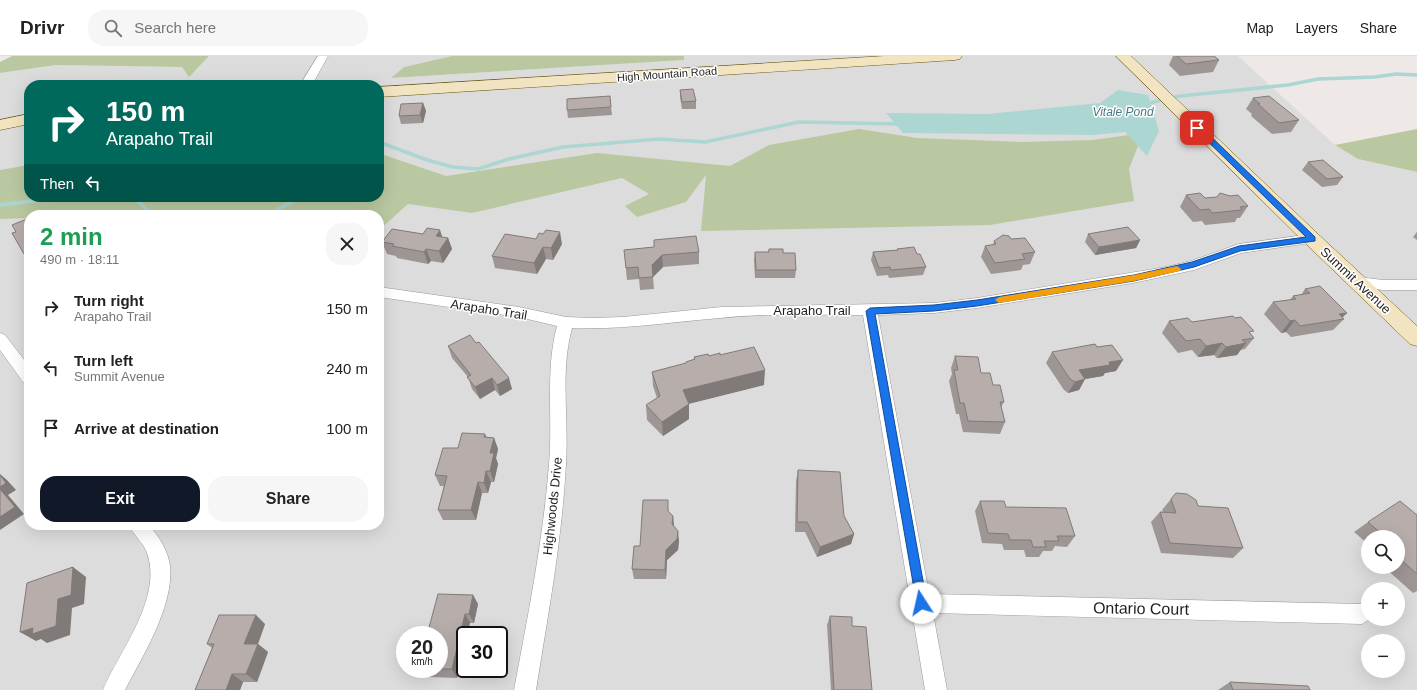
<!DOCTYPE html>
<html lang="en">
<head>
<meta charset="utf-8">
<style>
  :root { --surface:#fff; --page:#f6f6f6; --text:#222; --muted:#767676; --line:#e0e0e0; --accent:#111827 }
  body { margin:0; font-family:Arial,sans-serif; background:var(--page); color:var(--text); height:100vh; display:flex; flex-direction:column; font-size:15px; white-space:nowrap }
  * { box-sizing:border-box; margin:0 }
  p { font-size:13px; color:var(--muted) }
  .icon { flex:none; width:22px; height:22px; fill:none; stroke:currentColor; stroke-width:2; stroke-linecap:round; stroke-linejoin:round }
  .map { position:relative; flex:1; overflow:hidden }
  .side { position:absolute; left:24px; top:154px; width:360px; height:320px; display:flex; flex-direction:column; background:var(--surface); border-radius:16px; box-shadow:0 4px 16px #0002 }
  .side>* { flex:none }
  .banner { position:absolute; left:24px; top:24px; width:360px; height:122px; border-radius:16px; box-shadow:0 4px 16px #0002; background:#00695c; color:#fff; overflow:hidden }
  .controls { position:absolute; left:1361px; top:474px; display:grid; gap:8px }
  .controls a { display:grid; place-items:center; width:44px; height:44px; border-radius:50%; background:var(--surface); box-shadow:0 4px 16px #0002; font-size:20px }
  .speed { position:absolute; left:396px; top:570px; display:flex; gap:8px; font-size:20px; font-weight:700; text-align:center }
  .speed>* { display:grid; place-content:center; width:52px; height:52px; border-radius:50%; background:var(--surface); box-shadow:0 4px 16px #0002; line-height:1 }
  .speed small { font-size:10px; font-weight:400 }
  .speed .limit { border:2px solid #111; border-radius:6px; background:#fff; color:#111 }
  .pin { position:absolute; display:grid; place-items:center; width:34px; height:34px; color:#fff; margin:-17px; border-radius:8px; box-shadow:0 2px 6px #0006 }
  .me { position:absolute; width:44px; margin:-22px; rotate:350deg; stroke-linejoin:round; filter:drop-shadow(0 0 3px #0008) }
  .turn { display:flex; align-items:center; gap:14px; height:84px; padding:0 16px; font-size:18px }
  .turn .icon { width:52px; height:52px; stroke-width:2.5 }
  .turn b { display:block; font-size:28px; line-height:34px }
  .then { display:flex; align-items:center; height:38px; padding:0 16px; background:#0003; gap:8px; font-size:15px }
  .round { display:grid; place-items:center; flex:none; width:42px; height:42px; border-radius:16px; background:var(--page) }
  .headline { display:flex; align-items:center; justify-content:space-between; height:68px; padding:0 16px }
  h1 { font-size:24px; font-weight:800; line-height:30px; color:#1e9e55 }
  .button { display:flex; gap:8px; margin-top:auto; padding:8px 16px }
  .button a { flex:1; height:46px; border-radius:16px; background:var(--accent); color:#fff; font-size:16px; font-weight:800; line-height:46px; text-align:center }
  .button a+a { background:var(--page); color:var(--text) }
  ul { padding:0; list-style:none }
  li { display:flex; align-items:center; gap:12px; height:60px; padding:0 16px }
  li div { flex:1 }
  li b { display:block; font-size:15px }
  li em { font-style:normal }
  header { display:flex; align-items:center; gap:24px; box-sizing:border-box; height:56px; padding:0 20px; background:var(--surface); border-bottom:1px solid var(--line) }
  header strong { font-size:19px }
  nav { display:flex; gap:22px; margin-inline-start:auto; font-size:14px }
  .search { width:280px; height:36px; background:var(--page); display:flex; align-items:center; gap:10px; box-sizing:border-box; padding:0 14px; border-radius:16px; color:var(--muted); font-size:15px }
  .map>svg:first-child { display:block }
  .residential { fill:#dddcdc; fill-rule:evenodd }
  .forest { fill:#b9c8a0 }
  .water { fill:#acd6d2 }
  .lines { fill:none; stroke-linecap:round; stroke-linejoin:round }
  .stream { stroke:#acd6d2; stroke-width:3.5 }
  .street-casing { stroke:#999; stroke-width:1 }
  .secondary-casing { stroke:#695612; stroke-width:1 }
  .street { fill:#fff; fill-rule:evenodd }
  .secondary { fill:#f2e4c0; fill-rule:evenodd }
  .wall { fill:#9d9694 }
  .shaded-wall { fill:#807a78 }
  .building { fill:#b7aeac; stroke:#807a78 }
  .route { fill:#1a73e8; stroke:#114b97 }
  .slow { fill:#f59e0b }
  .labels { text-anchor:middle; stroke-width:3; stroke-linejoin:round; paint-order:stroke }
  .far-street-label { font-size:11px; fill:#1f1f1f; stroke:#fff }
  .far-water-label { font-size:12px; font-style:italic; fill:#497b86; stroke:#fff }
  .street-label { font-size:13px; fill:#1f1f1f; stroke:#fff }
  .near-street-label { font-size:16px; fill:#1f1f1f; stroke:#fff }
</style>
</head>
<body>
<header>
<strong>Drivr</strong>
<div class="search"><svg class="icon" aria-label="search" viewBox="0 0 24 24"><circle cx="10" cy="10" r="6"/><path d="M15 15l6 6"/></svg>Search here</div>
<nav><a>Map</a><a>Layers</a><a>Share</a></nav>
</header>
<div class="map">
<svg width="1417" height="634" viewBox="0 0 1417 634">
  <rect width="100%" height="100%" fill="#eee9e6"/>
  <path class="residential" d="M209,0H452L404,11L392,22L684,4V0H1238L1335,89L1358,103L1417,116V634H0V17L56,9L182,11L189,20ZM29,29H379V141H29ZM29,159H379V469H29ZM1368,481H1398V511H1368ZM1368,533H1398V563H1368ZM405,579H439V613H405ZM465,579H499V613H465ZM1368,585H1398V615H1368Z"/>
  <g class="forest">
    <polygon points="12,0 209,0 189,21 182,11 56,9 0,17 0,6"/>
    <polygon points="452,0 684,0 684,4 391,22 404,11"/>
    <polygon points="859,73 917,82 1023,86 1093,84 1143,77 1129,113 1134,145 990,169 701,175 706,119 686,146 637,161 625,150 649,138 622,122 472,157 408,148 379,174 379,159 118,159 111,156 70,159 29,159 29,162 0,163 0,114 29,109 29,141 379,141 379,99 384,99 446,120 597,97 730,110 769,89"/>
    <polygon points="1417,73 1417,116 1358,103 1335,89"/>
  </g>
  <polygon class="water" points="1118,34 1148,39 1159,75 1147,100 1125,76 1093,79 903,77 886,57 987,58 1100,47"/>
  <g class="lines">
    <g class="stream">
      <polyline points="1145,48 1180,40 1288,29 1318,23 1375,21 1396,18 1417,19"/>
      <polyline points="379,86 427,104 453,111 478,113 509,103 563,91 659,83 705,86 799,66 900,68"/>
      <polyline points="107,141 135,143 153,159"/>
      <polyline points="0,149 65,141"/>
      <polyline points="268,159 300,141"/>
    </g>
    <g class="street-casing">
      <g id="street">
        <polygon points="318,0 328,0 312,29 300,29"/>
        <path d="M1312,178L1317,180L1319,183L1317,186L1241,197L1194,214L1133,227L977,252L934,257L878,259L929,538L1362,548L1368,551V563H1370L1362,568L933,557L947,634H925L863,259C816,259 768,257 720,262C671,266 622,274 572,272C560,316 569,363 566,408C562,484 548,559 536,634H514C528,559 543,485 549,409C553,363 545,314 557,270L519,261L379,241V231L519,251L566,261L592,262L623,261L722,251L934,247L977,242L1166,211L1191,205L1239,188Z"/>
        <polygon points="1358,221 1383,224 1417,224 1417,234 1383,234 1353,230 1351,226 1353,222"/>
        <polygon points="0,277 5,279 29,310 29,328 23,326 0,294"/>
        <path d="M129,469H149C159,481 168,494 170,510C174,550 143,599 125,634H103C120,594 163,542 147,497C144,487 133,479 129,469Z"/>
      </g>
    </g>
    <g class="secondary-casing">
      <g id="secondary">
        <polygon points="885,0 962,0 960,3 955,4 379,41 379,31"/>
        <polygon points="1116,0 1131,0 1319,179 1417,270 1417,290 1410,288 1305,187"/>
        <polygon points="29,58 29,68 0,74 0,64"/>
      </g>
    </g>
    <use href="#street" class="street"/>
    <use href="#secondary" class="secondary"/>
  </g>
  <g class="wall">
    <polygon points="1173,0 1214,0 1219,4 1213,16 1180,20 1169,9"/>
    <polygon points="680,34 696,45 696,53 682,53 680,41"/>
    <polygon points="1253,42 1299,64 1291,76 1272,78 1251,60 1252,58 1246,53"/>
    <polygon points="423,47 426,55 423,67 401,68 399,60"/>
    <polygon points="611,51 612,59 568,62 567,54"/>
    <polygon points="1308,106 1343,121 1337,129 1322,131 1302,114"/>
    <polygon points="1186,139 1205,142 1248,150 1240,162 1237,162 1235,166 1205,169 1202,165 1193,166 1180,151"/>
    <polygon points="1417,176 1417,184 1413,181"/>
    <polygon points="423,178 448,182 452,193 443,207 431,205 428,208 397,202 396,200 387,198 382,186"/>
    <polygon points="1088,178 1140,184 1136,192 1095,199 1085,186"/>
    <polygon points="1011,183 1035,196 1030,208 1023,209 1021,214 991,218 981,201 985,190 993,189 994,185"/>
    <polygon points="654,184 699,196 699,208 663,211 653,221 654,233 640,234 639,223 627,224 624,194 654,191"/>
    <polygon points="562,188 553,204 546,203 537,218 495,212 492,200"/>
    <polygon points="769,193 783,197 796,214 795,222 755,222 754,204 755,196 768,196"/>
    <polygon points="897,193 917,198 926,211 923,219 889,222 888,219 877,220 871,204 873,196 897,194"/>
    <polygon points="1305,233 1344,263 1333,274 1291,281 1286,276 1281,277 1264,258 1273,246 1290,244 1293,240 1301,239"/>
    <polygon points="1169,265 1251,279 1254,282 1245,293 1240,294 1237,299 1217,302 1214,299 1198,301 1192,294 1178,297 1162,277"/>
    <polygon points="448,290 512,333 500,340 495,334 480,343 472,333 468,321 452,302"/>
    <polygon points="1052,296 1116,315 1105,317 1103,320 1085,323 1079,334 1068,337 1064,334 1046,307"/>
    <polygon points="720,299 764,329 688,348 689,363 663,380 647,364 646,349 657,342 653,330 652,316 686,307 686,306 694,303 694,301"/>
    <polygon points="955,300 981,317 993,329 1004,346 1001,351 1005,366 1000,378 963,376 959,358 956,358 949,325 952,318 951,312"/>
    <polygon points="485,378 487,381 494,382 498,393 496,402 498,408 494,426 491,426 488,437 482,437 476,464 443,464 438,454 444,430 440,430 435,419 458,392"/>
    <polygon points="798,414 844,460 854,478 851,488 817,501 805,476 795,476 796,425"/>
    <polygon points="1176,437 1198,450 1243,492 1233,502 1161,497 1151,466 1160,456 1163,456 1162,454"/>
    <polygon points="980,445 1006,451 1075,480 1067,491 1055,490 1052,495 1043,495 1039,501 1026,501 1024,494 1004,494 1002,488 982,487 975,455"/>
    <polygon points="669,456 673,460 674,470 679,485 678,494 667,504 666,523 634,523 632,513 640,490"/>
    <polygon points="1417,459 1417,535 1413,537 1384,511 1398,511 1398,481 1368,481 1368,488 1354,476 1368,466"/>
    <polygon points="1368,492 1368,497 1365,494"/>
    <polygon points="473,539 478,548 474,567 470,567 465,579 465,589 457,622 428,621 422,613"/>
    <polygon points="830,560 872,634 831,634 827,569"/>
    <polygon points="265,568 258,588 268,596 257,626 243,626 240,634 195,634 212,592 207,588"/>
    <polygon points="1230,626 1310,634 1218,634"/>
  </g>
  <g class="shaded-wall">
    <polygon points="423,47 426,55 423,67 420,59"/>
    <polygon points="440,174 444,186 436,180"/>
    <polygon points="560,176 562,188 553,204 551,192"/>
    <polygon points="448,182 452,193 443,207 439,195"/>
    <polygon points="1140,184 1136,192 1095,199 1099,191"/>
    <polygon points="543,191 546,203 537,218 534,207"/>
    <polygon points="426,193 431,205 428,208 424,196"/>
    <polygon points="29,196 29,204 24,198"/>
    <polygon points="662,199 663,211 653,221 652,209"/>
    <polygon points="1347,257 1341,263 1339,258"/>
    <polygon points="1295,264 1286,276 1281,277 1290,265"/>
    <polygon points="1222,287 1214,299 1198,301 1206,290"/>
    <polygon points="1246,287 1237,299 1217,302 1226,291"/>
    <polygon points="1123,304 1116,315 1105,317 1103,320 1085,323 1079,334 1068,337 1075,326 1079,314 1109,306"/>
    <polygon points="765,314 764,329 684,349 683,334"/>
    <polygon points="492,322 495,334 480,343 475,331"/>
    <polygon points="509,322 512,333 500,340 497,329"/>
    <polygon points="689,348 689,363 663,380 662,366"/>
    <polygon points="494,382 498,393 496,402 498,408 494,426 490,415 490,397"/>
    <polygon points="486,415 491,426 488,437 484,427"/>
    <polygon points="0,418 7,424 16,434 8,439 24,458 0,474"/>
    <polygon points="478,426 482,437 476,464 471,454"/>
    <polygon points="673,460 674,471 672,468"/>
    <polygon points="257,469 270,469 262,474"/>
    <polygon points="678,475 679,485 678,494 667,504 666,523 665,514 666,494"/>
    <polygon points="854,478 851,488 817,501 820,491"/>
    <polygon points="73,511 86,521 84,548 72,552 70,579 47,587 41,583 36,585 20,576 33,572 58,543"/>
    <polygon points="473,539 478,548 474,567 469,558"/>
    <polygon points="465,558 470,567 467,579 465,579 465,589 457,622 452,613"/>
    <polygon points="256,559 265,568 255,596 244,588"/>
    <polygon points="258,588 268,596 257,626 246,618"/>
    <polygon points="232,618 243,626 240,634 226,634"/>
  </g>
  <g class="building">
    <polygon points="1177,0 1214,0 1219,4 1186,8"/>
    <polygon points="693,33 696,45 682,46 680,34"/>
    <polygon points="610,40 611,51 567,54 567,43"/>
    <polygon points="1269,40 1299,64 1279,67 1258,48 1260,48 1253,42"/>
    <polygon points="423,47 420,59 399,60 401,48"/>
    <polygon points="1323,104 1343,121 1327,123 1308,106"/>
    <polygon points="1200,137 1205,142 1217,141 1220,137 1230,140 1238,139 1248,150 1240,151 1242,154 1212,157 1209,153 1200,154 1186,139"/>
    <polygon points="27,163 29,167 29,196 24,198 12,177 16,176 12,169"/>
    <polygon points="1128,171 1140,184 1099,191 1088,178"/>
    <polygon points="427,172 440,174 436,180 448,182 439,195 426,193 424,196 392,190 394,188 382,186 392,173 423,178"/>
    <polygon points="546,174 560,176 551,192 543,191 534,207 492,200 505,178 536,183 539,177 543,178"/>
    <polygon points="1003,179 1009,180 1011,183 1025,182 1035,196 1022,198 1025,203 995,207 985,190 996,188 994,185"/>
    <polygon points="696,180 699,196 662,199 652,209 653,221 639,222 638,211 626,212 624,194 654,191 654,184"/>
    <polygon points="914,191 917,198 920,198 926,211 891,214 890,211 879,212 873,196 898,194 897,193"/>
    <polygon points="769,193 783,193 783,197 795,197 796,214 756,214 755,196 769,196"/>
    <polygon points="1320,230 1347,257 1339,258 1344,263 1300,270 1295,264 1290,265 1273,246 1296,243 1293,240 1310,237 1305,233"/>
    <polygon points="1233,260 1235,262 1241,261 1254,275 1249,276 1254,282 1242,284 1246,287 1226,291 1222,287 1206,290 1200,283 1186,285 1169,265 1188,262 1192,266"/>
    <polygon points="470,279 476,287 479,286 509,322 497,329 492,322 475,331 467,321 471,319 448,290"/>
    <polygon points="1095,288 1097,291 1112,289 1123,304 1109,306 1110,309 1079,314 1085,323 1075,326 1070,323 1052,296"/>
    <polygon points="754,291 765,314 683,334 689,348 662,366 646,349 660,340 652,316 686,307 686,306 695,303 694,301 708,298 709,300 720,297 720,299"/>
    <polygon points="955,300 978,301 981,317 990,317 993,329 1000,329 1004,346 1000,346 1005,366 968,365 964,347 960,347 954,314 958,314"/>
    <polygon points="462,377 485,378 484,381 494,382 490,397 494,397 490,415 486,415 484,427 478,426 471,454 438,454 447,420 435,419 443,392 458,392"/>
    <polygon points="798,414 840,416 844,460 854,478 820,491 807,466 797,466"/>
    <polygon points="0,419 6,427 0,431"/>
    <polygon points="0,433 15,451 0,461"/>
    <polygon points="1176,437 1187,438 1196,444 1198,450 1228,452 1243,492 1170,487 1160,456 1176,457 1171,443"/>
    <polygon points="643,444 668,444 668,455 673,460 672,468 678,475 677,483 666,494 665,514 632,513 634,490 640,490"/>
    <polygon points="980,445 1004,445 1006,451 1066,452 1075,480 1057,480 1059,485 1044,485 1046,491 1033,491 1031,484 1010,484 1008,478 988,477"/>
    <polygon points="1400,445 1417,459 1417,518 1398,501 1398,481 1383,481 1384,480 1368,466"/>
    <polygon points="73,511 71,539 58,543 56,570 32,578 33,572 20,576 27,527"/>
    <polygon points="438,538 473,539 469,558 465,558 452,613 428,613 439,613 439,579 427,579"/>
    <polygon points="219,559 256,559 244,588 258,588 246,618 232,618 226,634 195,634 214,588 207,588"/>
    <polygon points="830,560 852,561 852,570 866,571 872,634 834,634"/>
    <polygon points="1230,626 1308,630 1310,634 1233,634"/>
  </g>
  <polygon class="route" points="1195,70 1200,70 1315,181 1315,185 1240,195 1194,211 1134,225 977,250 934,255 875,258 927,547 925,550 921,552 917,550 866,255 870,252 934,249 977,244 1134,219 1192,206 1239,190 1306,181 1195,73"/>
  <polygon class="slow" points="1177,210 1181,213 1180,215 1134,225 999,247 995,244 999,241 1134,219"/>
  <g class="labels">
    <g class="far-street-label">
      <text transform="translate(667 18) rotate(-4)" y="4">High Mountain Road</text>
    </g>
    <g class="far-water-label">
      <text x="1123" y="60">Vitale Pond</text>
    </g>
    <g class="street-label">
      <text transform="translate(1356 224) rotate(43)" y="5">Summit Avenue</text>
      <text transform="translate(489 253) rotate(9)" y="5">Arapaho Trail</text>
      <text x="812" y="259">Arapaho Trail</text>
      <text transform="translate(552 450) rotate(-84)" y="5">Highwoods Drive</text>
    </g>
    <g class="near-street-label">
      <text transform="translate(1141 552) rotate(1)" y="6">Ontario Court</text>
    </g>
  </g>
</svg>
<div class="controls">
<a><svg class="icon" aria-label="search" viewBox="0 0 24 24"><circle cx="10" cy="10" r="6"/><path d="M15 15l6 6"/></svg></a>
<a>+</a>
<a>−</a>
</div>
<div class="speed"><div>20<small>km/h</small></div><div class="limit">30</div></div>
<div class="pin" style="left:1197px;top:72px;background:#d93025"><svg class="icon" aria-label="arrive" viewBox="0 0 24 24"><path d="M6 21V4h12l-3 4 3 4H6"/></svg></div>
<svg class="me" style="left:921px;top:547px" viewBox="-20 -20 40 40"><circle r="19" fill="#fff"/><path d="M0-13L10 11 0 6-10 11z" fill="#1a73e8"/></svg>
<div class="banner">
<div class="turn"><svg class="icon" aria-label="right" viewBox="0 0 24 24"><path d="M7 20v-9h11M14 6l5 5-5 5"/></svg><div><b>150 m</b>Arapaho Trail</div></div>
<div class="then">Then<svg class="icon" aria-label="left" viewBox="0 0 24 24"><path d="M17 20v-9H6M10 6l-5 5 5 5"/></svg></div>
</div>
<section class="side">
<div class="headline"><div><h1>2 min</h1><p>490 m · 18:11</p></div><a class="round"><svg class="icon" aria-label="close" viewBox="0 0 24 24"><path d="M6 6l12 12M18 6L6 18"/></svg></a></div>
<ul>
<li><svg class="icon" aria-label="right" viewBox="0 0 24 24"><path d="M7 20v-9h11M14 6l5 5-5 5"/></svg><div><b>Turn right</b><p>Arapaho Trail</p></div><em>150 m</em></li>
<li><svg class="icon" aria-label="left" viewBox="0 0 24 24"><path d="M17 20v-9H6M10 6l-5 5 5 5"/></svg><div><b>Turn left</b><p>Summit Avenue</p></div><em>240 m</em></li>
<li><svg class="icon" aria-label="arrive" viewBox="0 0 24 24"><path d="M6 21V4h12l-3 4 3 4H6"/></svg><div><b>Arrive at destination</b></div><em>100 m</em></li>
</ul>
<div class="button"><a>Exit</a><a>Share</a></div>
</section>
</div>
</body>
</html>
